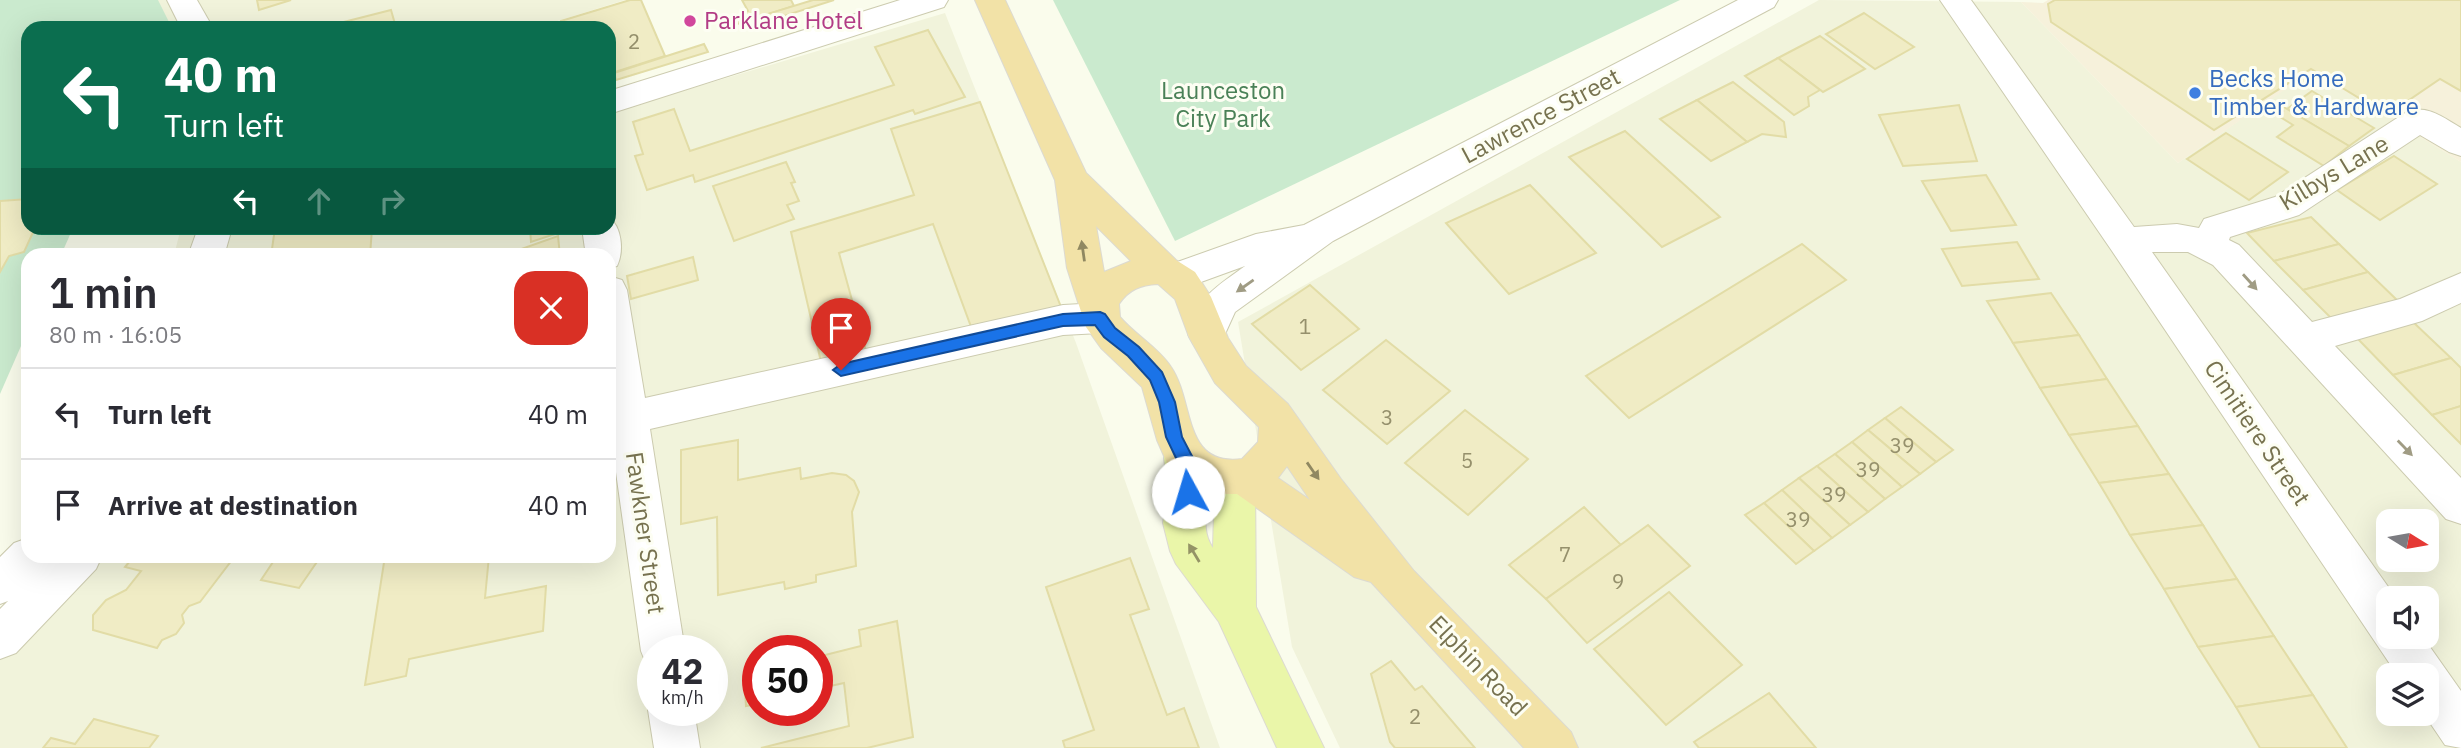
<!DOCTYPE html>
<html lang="en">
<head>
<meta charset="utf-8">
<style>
  :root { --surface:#fff; --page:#f7f7f7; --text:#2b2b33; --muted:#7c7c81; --line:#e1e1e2 }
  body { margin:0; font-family:"IBM Plex Sans",sans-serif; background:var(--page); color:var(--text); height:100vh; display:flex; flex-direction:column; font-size:26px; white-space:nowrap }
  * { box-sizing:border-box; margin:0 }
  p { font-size:23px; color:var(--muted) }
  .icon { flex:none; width:38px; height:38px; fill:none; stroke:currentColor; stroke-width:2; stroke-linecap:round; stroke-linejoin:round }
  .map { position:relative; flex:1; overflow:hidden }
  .details { position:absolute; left:21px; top:248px; width:595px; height:315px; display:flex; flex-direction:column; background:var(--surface); border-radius:21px; box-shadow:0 7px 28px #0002 }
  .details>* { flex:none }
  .banner { position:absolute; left:21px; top:21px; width:595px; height:214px; border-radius:21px; box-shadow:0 7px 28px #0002; background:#0b6e4f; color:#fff; overflow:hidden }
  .needle { width:46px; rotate:101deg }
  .tools { position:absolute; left:2376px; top:509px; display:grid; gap:14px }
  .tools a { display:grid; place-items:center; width:63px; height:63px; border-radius:14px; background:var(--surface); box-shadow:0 7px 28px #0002; font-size:35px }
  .speed { position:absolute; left:637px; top:635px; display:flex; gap:14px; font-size:35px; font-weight:700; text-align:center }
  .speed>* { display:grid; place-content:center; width:91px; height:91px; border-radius:50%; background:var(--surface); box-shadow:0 7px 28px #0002; line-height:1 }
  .speed small { font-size:18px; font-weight:400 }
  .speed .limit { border:10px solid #d22; background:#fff; color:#111 }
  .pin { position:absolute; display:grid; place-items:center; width:60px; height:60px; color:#fff; margin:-72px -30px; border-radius:50% 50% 50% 0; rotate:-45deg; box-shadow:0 0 7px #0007 }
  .pin .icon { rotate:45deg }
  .me { position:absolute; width:77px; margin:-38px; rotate:354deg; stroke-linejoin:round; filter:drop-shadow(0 0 5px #0008) }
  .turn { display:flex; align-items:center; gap:24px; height:147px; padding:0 28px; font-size:32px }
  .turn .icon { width:91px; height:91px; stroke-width:2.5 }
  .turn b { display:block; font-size:49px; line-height:60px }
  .lanes { display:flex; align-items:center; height:66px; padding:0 28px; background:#0003; justify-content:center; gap:35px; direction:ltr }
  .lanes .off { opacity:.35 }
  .round { display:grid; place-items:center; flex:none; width:74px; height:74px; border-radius:21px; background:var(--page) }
  .head { display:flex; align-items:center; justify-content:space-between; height:119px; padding:0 28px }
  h1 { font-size:42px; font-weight:600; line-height:52px }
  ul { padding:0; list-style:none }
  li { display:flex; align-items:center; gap:21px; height:91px; padding:0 28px; border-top:2px solid var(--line) }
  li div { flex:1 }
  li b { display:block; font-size:26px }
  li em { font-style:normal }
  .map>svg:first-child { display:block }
  .residential { fill:#f1f3db; fill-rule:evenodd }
  .commercial { fill:#f6f1db }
  .green { fill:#caeace }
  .building { fill:#f0ecc5; stroke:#e2dca6; stroke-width:2 }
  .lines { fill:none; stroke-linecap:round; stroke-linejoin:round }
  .minor-casing { stroke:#cccbaf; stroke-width:2 }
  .major-casing { stroke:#dcdad1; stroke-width:2 }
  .highway-casing { stroke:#dcdad1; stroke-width:2 }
  .minor { fill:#fff; fill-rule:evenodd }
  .major { fill:#eaf6a9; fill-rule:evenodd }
  .highway { fill:#f2e2a7; fill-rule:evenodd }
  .oneway { fill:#908861 }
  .oneway2 { fill:#a09c84 }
  .oneway3 { fill:#949366 }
  .route { fill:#1a73e8; stroke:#114b97; stroke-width:2 }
  .hotel-dot { fill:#d1479c; stroke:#fdfef3; stroke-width:2.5 }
  .shop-dot { fill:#3f7fe0; stroke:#fdfef3; stroke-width:2.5 }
  .labels { text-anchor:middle; stroke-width:6; stroke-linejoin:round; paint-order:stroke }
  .number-label { font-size:21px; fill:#95906c }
  .hotel-label { font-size:24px; fill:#b23c85; stroke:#fdfef3; text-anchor:start }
  .shop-label { font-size:24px; fill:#366cbe; stroke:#fdfef3; text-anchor:start }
  .park-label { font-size:24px; fill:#4a8157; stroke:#fdfef3 }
  .street-label { font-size:24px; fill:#77724f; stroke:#fdfef3 }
</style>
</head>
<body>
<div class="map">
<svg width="2461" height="748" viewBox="0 0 2461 748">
  <rect width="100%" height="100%" fill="#fafcec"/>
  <g class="residential">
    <polygon points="155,0 625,0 535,28 171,28"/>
    <path d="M1819,0L2021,2L2178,163L2312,70L2461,162V748H1340L1292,647L1238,322ZM2389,522H2427V560H2389ZM2389,598H2427V637H2389ZM2389,676H2427V714H2389Z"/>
    <path d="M945,13L1076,343L1220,748H0V648L47,557L609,556V256L174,255L181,228H609V113ZM653,651H712V710H653ZM758,651H817V710H758Z"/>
  </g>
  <polygon class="commercial" points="2048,0 2461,0 2461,162 2312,71 2178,163 2021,2 2043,3"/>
  <g class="green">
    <polygon points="0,0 158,0 172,28 28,28 28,228 73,228 61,255 28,256 28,330 0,394"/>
    <polygon points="1053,0 1680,0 1175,241"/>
  </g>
  <g class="building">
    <polygon points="257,0 291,0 259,10"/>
    <polygon points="630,0 641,0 665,56 609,74 609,28 563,28 561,21"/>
    <polygon points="742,0 791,0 794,6 734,25 730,17 748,11"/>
    <polygon points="813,0 834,0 759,24 755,18"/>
    <polygon points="2055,0 2461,0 2461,91 2440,79 2387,115 2311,69 2214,130 2051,22 2048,4"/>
    <polygon points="391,10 395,24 398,24 399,28 320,28"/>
    <polygon points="1864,13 1914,47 1875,69 1826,34"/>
    <polygon points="928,30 965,97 915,114 913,110 695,182 693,175 647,190 635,156 643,154 633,122 674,109 690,151 894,85 875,47"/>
    <polygon points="1820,36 1865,69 1823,92 1778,58"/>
    <polygon points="704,44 708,52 616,80 614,73"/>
    <polygon points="1778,58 1820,90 1808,97 1809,106 1794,115 1745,76"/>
    <polygon points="1733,82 1784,122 1786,137 1762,134 1747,142 1697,100"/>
    <polygon points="2312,91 2374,128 2349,146 2287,109"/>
    <polygon points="1697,100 1747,142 1711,161 1660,119"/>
    <polygon points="980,102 1063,312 973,332 933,224 839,253 866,351 821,362 791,232 914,195 891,129"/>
    <polygon points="2279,104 2287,109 2349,146 2324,166 2277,137 2293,125 2277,115 2283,111 2275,106"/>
    <polygon points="1959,105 1977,161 1903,166 1879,115"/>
    <polygon points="1625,131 1720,217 1662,247 1569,157"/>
    <polygon points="2226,133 2288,172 2249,200 2187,159"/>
    <polygon points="2394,156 2437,184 2380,220 2337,190"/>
    <polygon points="786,162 795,182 791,183 799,201 787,205 794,219 734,241 713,186"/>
    <polygon points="1986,175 2016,225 1951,231 1922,181"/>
    <polygon points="1530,185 1596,253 1509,294 1446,223"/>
    <polygon points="28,199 28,228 35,228 24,252 9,256 0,272 0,201"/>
    <polygon points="2311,217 2339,244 2274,261 2247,233"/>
    <polygon points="275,228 372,228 370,256 271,256"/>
    <polygon points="530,228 573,228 531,242"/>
    <polygon points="558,236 560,256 510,256 510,253"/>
    <polygon points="2017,242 2039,279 1962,286 1942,249"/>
    <polygon points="1802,244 1846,280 1629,418 1586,376"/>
    <polygon points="2339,244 2368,272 2303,290 2274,261"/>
    <polygon points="693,257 698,280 631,299 627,276"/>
    <polygon points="2368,272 2398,301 2332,319 2303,290"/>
    <polygon points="1310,285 1359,329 1301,370 1252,324"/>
    <polygon points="2051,293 2079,335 2013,343 1987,301"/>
    <polygon points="2412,321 2451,358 2393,375 2356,337"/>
    <polygon points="2079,335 2107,379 2040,388 2013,343"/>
    <polygon points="1386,340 1450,391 1387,444 1323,390"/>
    <polygon points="2451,358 2461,368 2461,406 2432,415 2393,375"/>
    <polygon points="2107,379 2138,426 2069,435 2040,388"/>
    <polygon points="2461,406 2461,444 2432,415"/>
    <polygon points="1901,407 1953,450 1936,462 1885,418"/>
    <polygon points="1465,410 1528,459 1468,515 1405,463"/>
    <polygon points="1885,418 1936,462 1920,474 1868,430"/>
    <polygon points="2138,426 2169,474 2099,483 2069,435"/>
    <polygon points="1868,430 1920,474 1902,487 1852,442"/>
    <polygon points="738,440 738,480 800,468 801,479 832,473 846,475 854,481 859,492 852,512 856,566 816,575 816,582 785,589 784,582 718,595 717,517 681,524 681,450"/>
    <polygon points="1852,442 1902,487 1885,499 1835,454"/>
    <polygon points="1835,454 1885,499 1868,512 1817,466"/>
    <polygon points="1817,466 1868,512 1850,525 1799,478"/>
    <polygon points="2169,474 2203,525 2130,535 2099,483"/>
    <polygon points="1799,478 1850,525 1832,538 1782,490"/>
    <polygon points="1782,490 1832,538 1814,551 1764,503"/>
    <polygon points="1764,503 1814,551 1796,564 1745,515"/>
    <polygon points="1584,507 1621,545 1546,599 1509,565"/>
    <polygon points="1648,525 1690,566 1587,643 1546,599"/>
    <polygon points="2203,525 2237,579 2164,589 2130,535"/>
    <polygon points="134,556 235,556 200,602 189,606 182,615 184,623 176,634 162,640 157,648 93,630 93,615 106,600 126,590 141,571 125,567"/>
    <polygon points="277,556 321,556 299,588 261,580"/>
    <polygon points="385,556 489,556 485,598 546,586 543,631 409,659 406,676 365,685"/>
    <polygon points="1130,558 1149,609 1130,615 1167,715 1184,708 1199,748 1065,748 1063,741 1094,730 1046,587"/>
    <polygon points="2237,579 2274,636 2198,647 2164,589"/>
    <polygon points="1669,592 1742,665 1666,725 1594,649"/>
    <polygon points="897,621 913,737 867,748 761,748 849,726 844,683 817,689 817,657 861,646 859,630"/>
    <polygon points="2274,636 2313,695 2236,707 2198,647"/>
    <polygon points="1391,661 1415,690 1422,686 1475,748 1395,748 1390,742 1371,674"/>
    <polygon points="758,671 758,704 746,706 744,674"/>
    <polygon points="1769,693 1816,748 1699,748 1694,742"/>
    <polygon points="2313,695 2347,748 2260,748 2236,707"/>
    <polygon points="94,719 158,736 149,748 43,748 51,738 75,744"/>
  </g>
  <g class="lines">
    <g class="minor-casing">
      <g id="minor">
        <polygon points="167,0 197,0 213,28 181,28"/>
        <polygon points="900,0 948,0 944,7 609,114 609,91"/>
        <path d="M1738,0H1778L1774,7L1333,241L1235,312L1220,345L1207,349L1194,345L1188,334C1198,296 1215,288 1245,266L1179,290L1166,286L1161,276L1166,266L1256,234L1304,225Z"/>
        <path d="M1940,0H1971L2134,227L2177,224L2199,228L2204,219L2275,197L2408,111C2429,105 2444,118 2461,128V156L2449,152L2420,135L2299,215L2230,237L2229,240L2239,245L2312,322L2400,299L2461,273V303L2422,321L2335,346L2461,478V524L2446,519L2213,265L2188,252H2152L2396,598H2389V637H2423L2461,691V748L2445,745L2424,714H2427V676H2398L2112,251Z"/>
        <path d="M609,218C622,226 624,252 617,266L609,268V256H586L582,228H609Z"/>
        <polygon points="198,228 232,228 224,256 188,256"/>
        <polygon points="609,276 622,280 627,290 645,398 1063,305 1100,303 1113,308 1119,318 1113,328 1100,333 1063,335 650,429 685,651 653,651 653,668 647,666 641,651 609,422"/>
        <polygon points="28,538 28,556 50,556 48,561 52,556 102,556 96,569 16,653 0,659 0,609 8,601 0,604 0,557 14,543"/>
        <polygon points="653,700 653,710 694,710 700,748 654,748 648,710"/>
      </g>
    </g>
    <g class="major-casing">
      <path id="major" d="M1184,441L1198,446C1205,460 1209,478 1208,494C1207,513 1201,531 1213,548L1215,477L1221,465L1235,460L1249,465L1255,477L1256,607L1324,748H1277L1219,622L1176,564L1170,551L1163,523L1168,492L1164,458L1170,446Z"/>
    </g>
    <g class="highway-casing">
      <path id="highway" d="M975,0H1005L1086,173L1176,260L1195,272L1211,297L1228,338L1246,366L1288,404L1341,479L1414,571L1571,732L1578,748H1524L1371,582L1354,577L1237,494H1223L1204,490L1177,476L1168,465L1157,440L1142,387L1101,348L1086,327L1067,268L1055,180ZM1096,226L1131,261L1104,272ZM1158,284L1175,299L1189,337L1215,383L1259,427L1258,442L1242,459C1182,467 1195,402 1171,367C1158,347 1135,335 1120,317L1119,304C1129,289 1141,285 1158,284ZM1287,466L1310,500L1278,478Z"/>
    </g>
    <use href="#minor" class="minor"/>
    <use href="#major" class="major"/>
    <use href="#highway" class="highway"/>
  </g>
  <defs><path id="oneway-solid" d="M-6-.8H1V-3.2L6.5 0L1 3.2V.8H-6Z" transform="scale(1.75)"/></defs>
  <g class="oneway">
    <use href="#oneway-solid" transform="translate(1083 251) rotate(-98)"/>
    <use href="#oneway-solid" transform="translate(1313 471) rotate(55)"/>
  </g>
  <g class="oneway2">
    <use href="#oneway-solid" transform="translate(2250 282) rotate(48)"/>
    <use href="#oneway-solid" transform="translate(1245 286) rotate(145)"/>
    <use href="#oneway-solid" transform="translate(2405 448) rotate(46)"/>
  </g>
  <use class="oneway3" href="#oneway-solid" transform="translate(1194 553) rotate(-121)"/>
  <polygon class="route" points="1100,312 1105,314 1115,328 1139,347 1162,372 1175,402 1182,437 1193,458 1196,492 1194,497 1188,500 1182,497 1179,492 1176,458 1166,437 1159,402 1150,380 1128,356 1104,337 1095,325 1063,326 841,376 833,370 841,364 1063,314"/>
  <circle class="hotel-dot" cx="690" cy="21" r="7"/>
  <circle class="shop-dot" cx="2195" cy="93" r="7"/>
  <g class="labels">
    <g class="number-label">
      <text x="634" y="49">2</text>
      <text x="1305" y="334">1</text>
      <text x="1387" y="425">3</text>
      <text x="1902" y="453">39</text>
      <text x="1467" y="468">5</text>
      <text x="1868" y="477">39</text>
      <text x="1834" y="502">39</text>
      <text x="1798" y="527">39</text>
      <text x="1565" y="562">7</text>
      <text x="1618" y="589">9</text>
      <text x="1415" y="724">2</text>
    </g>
    <g class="hotel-label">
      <text x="704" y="29">Parklane Hotel</text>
    </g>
    <g class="shop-label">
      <text x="2209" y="87">Becks Home<tspan x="2209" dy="28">Timber &amp; Hardware</tspan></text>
    </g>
    <g class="park-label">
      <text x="1223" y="99">Launceston<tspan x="1223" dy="28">City Park</tspan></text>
    </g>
    <g class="street-label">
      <text transform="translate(1541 116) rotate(-28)" y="8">Lawrence Street</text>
      <text transform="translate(2334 173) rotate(-31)" y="8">Kilbys Lane</text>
      <text transform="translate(2257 433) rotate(56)" y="8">Cimitiere Street</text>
      <text transform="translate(645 533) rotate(82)" y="8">Fawkner Street</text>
      <text transform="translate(1478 666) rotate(46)" y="8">Elphin Road</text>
    </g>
  </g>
</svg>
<div class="tools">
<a><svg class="needle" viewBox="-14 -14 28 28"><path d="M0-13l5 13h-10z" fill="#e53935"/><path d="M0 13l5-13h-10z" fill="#7c7c81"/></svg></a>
<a><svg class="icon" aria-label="sound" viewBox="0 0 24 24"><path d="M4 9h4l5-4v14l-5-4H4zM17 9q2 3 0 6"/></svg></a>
<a><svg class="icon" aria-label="layers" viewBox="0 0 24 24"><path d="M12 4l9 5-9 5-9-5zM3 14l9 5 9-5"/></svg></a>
</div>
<div class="speed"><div>42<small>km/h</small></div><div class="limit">50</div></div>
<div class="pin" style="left:841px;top:370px;background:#d93025"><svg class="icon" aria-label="arrive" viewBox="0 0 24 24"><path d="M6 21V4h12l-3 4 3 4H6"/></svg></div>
<svg class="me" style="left:1188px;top:492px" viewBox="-20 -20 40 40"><circle r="19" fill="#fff"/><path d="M0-13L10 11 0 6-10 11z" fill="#1a73e8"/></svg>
<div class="banner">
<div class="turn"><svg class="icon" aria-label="left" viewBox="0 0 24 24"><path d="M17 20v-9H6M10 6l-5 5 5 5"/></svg><div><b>40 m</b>Turn left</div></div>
<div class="lanes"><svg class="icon" aria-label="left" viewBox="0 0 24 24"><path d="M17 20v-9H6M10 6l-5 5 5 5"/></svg><svg class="icon off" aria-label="ahead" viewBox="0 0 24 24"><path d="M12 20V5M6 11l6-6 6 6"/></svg><svg class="icon off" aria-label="right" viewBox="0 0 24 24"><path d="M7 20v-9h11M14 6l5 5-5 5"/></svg></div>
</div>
<section class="details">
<div class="head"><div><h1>1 min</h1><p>80 m · 16:05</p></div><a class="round" style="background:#d93025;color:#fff"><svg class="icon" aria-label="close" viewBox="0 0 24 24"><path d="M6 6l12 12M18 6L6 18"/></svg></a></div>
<ul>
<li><svg class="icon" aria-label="left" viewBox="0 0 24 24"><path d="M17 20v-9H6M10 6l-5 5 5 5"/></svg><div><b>Turn left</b></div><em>40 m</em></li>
<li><svg class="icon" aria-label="arrive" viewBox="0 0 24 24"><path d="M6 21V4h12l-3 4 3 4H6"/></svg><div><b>Arrive at destination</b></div><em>40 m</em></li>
</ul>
</section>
</div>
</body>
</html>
